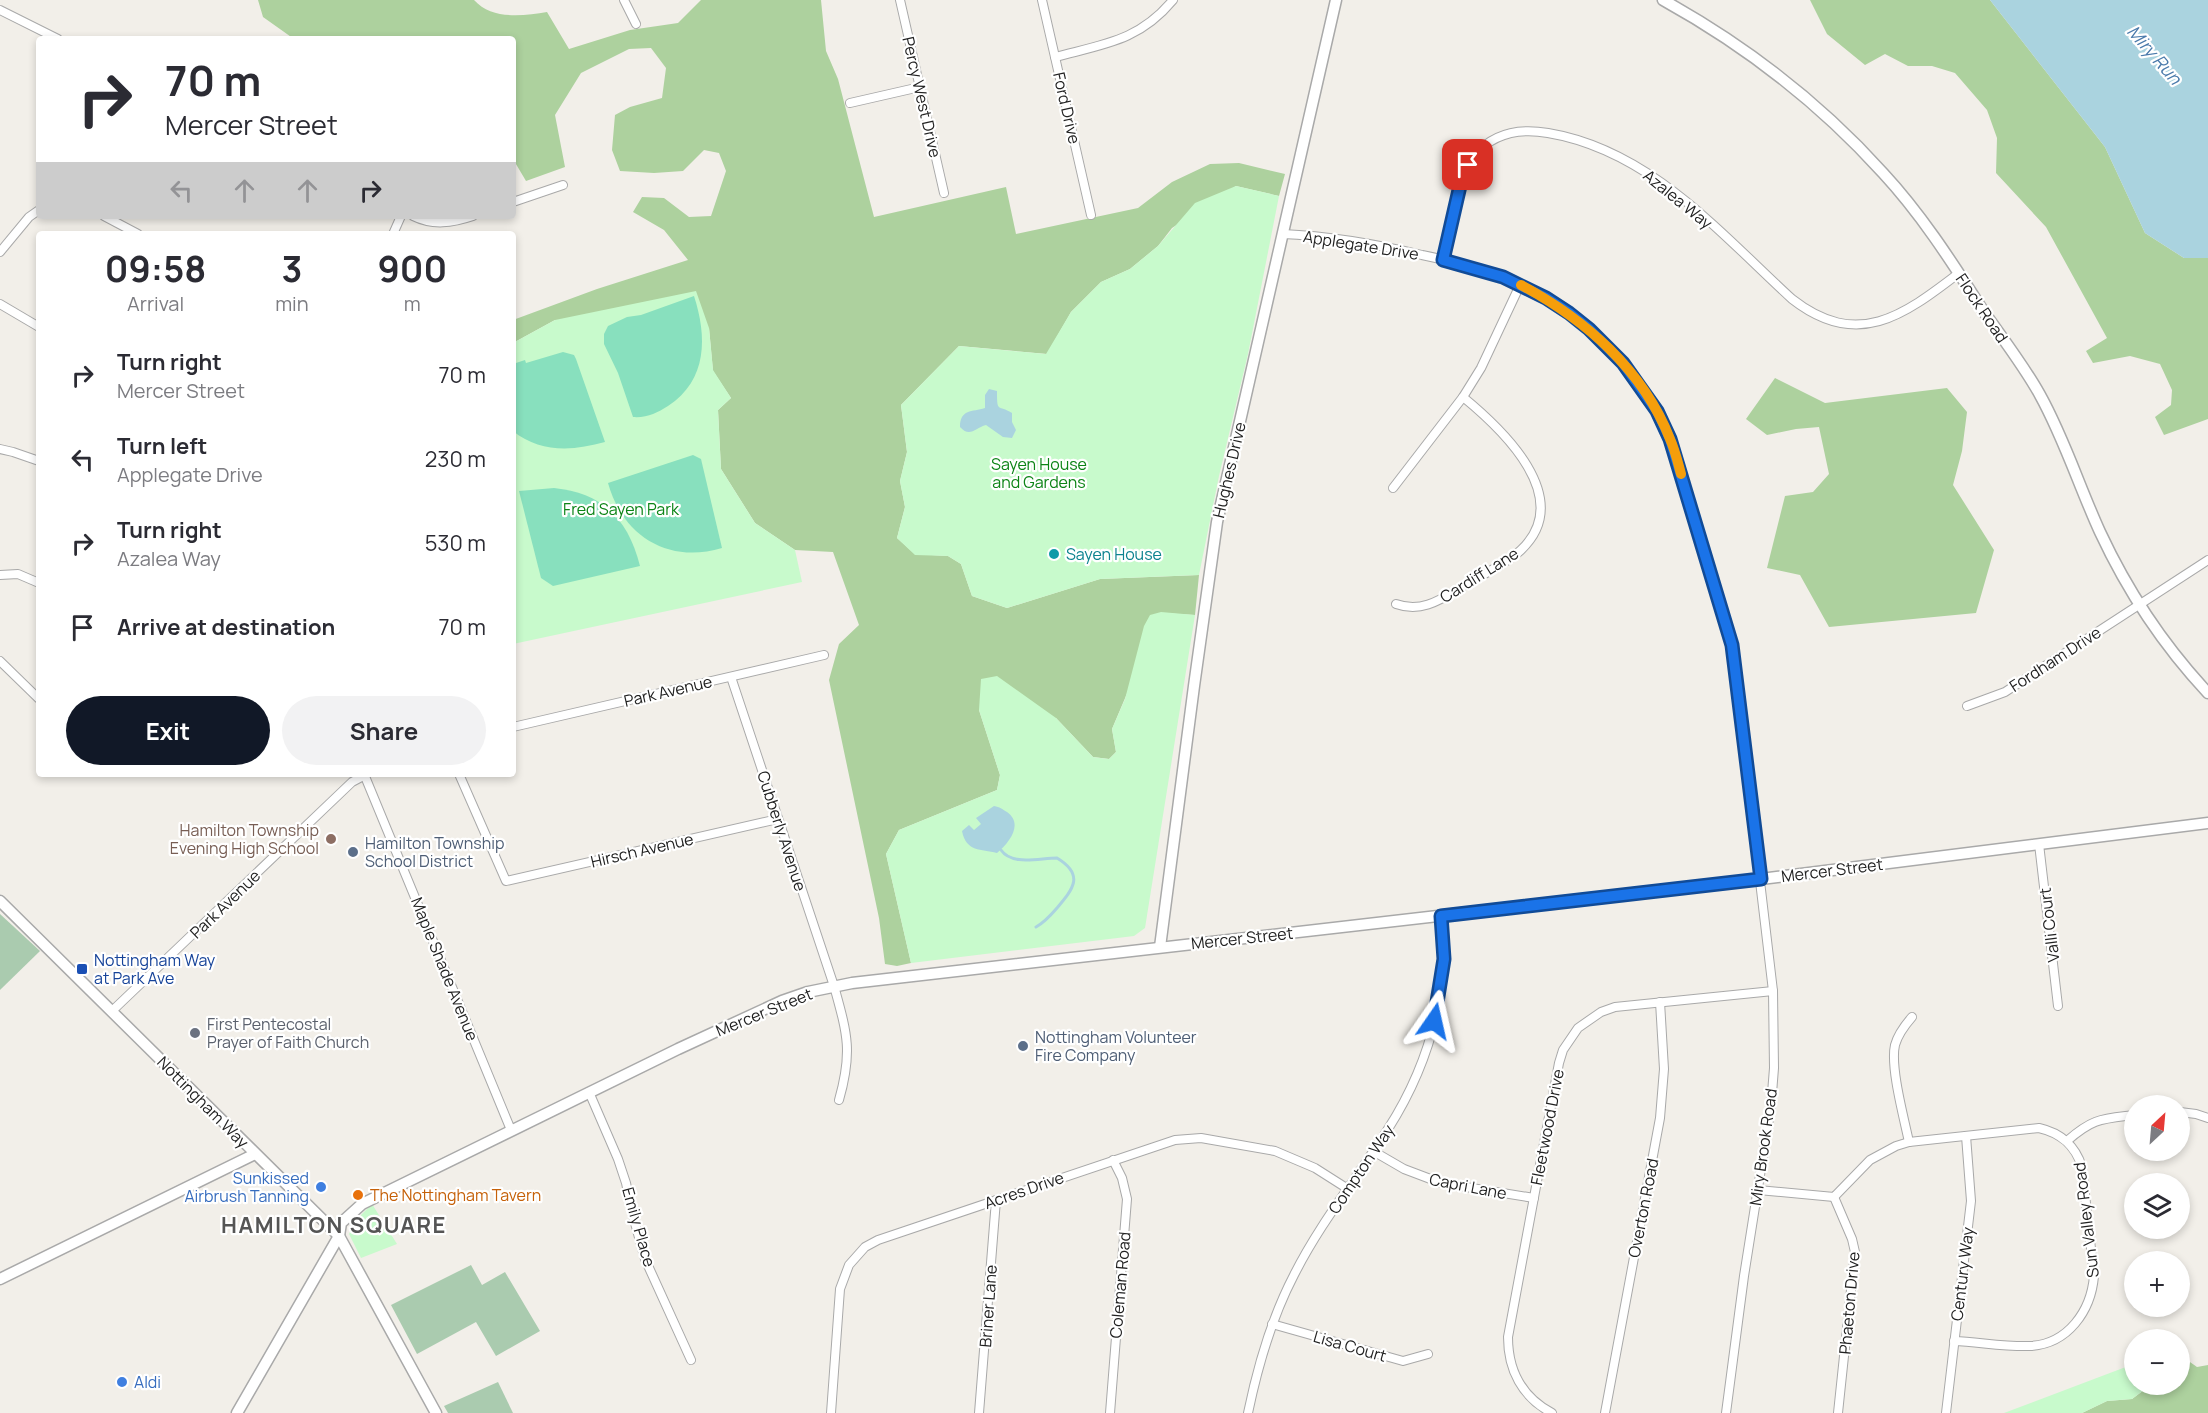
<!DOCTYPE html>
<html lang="en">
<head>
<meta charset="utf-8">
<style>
  :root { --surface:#fff; --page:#f2f2f3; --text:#2b2b33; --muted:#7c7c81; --accent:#111827 }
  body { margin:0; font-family:Manrope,sans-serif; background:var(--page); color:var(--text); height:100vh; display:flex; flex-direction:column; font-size:22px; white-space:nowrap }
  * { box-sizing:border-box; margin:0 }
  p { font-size:20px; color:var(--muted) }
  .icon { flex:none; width:33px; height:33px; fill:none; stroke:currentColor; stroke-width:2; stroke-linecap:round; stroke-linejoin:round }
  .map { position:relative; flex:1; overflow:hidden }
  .sheet { position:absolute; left:36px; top:231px; width:480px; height:546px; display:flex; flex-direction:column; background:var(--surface); border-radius:6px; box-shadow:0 3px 9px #0003 }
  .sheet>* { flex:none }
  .top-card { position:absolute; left:36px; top:36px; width:480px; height:183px; border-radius:6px; box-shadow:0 3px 9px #0003; background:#fff; color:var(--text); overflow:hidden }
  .needle { width:39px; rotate:26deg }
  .fabs { position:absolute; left:2124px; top:1095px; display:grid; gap:12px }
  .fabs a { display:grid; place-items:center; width:66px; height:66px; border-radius:50%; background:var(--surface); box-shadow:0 3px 9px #0003; font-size:30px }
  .pin { position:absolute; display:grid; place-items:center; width:51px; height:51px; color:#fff; margin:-26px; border-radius:12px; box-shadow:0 3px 9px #0006 }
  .me { position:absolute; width:66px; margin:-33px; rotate:11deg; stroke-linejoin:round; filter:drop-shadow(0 0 4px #0008) }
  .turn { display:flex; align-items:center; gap:21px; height:126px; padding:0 30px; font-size:27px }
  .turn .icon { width:78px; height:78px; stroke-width:2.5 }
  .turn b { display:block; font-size:42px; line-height:51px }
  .lanes { display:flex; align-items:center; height:57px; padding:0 30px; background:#0003; justify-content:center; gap:30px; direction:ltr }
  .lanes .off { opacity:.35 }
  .eta { display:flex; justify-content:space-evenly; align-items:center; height:102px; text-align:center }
  .eta b { font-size:36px; font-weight:700; line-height:42px }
  .button { display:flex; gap:12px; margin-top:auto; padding:12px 30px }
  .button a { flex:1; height:69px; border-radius:36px; background:var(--accent); color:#fff; font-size:24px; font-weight:700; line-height:69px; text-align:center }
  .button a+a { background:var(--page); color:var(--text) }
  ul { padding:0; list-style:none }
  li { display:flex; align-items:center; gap:18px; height:84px; padding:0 30px }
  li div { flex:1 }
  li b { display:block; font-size:22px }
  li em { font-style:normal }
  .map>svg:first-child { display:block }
  .forest { fill:#add19e }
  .cemetery { fill:#aacbaf }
  .park { fill:#c8facc }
  .pitch { fill:#88e0be }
  .water { fill:#aad3df }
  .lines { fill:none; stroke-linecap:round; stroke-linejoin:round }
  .stream { stroke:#aad3df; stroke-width:3 }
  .minor-casing { stroke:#a9a9a9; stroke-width:10 }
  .tertiary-casing { stroke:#a9a9a9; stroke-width:13 }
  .minor { stroke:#fff; stroke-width:8 }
  .tertiary { stroke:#fff; stroke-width:10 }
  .route-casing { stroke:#114b97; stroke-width:15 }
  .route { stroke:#1a73e8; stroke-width:10 }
  .slow { stroke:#f59e0b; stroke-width:10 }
  .culture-dot { fill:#0f9aa8; stroke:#fff; stroke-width:2 }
  .education-dot { fill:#8d6e63; stroke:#fff; stroke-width:2 }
  .service-dot { fill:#5c6f8a; stroke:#fff; stroke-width:2 }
  .transit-dot { fill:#1a4fb4; stroke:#fff; stroke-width:2 }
  .worship-dot { fill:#6b7280; stroke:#fff; stroke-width:2 }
  .shop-dot { fill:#3f7fe0; stroke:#fff; stroke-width:2 }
  .food-dot { fill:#e8710a; stroke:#fff; stroke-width:2 }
  .labels { text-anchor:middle; stroke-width:4.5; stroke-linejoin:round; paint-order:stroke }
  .street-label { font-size:16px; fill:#222; stroke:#fff }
  .park-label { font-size:16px; fill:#0c8416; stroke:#fff }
  .culture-label { font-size:16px; fill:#0d838f; stroke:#fff; text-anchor:start }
  .education-label { font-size:16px; fill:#785e54; stroke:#fff; text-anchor:end }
  .service-label { font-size:16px; fill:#4e5e75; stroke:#fff; text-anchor:start }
  .transit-label { font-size:16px; fill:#164399; stroke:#fff; text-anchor:start }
  .worship-label { font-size:16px; fill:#5b616d; stroke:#fff; text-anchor:start }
  .shop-label { font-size:16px; fill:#366cbe; stroke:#fff; text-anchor:end }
  .food-label { font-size:16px; fill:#c56008; stroke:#fff; text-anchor:start }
  .water-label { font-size:18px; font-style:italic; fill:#4a7aab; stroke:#fff }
  .district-label { font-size:22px; font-weight:bold; letter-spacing:1.5px; fill:#555; stroke:#fff }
</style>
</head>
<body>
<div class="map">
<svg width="2208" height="1413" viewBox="0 0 2208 1413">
  <rect width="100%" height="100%" fill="#f2efe9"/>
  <g class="forest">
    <path d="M258,0H474C492,20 523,16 547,12L569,49L630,30L678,23L701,0H821L826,51L838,79L874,217L1006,187L1016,234L1138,208L1172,182L1210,164L1239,163L1285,174L1279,196L1236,186L1172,228L1158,246L1130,269L1101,282L1071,312L1047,354L959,346L901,405L907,452L900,481L905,507L897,538L915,554L948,556L961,564L972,596L1007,608L1100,579L1199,575L1195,615L1161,613L1112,729L1116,752L1109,759L1093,757L1056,718L979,710L1000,775L997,790L899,830L886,854L911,963L897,966L885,964L879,918L829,680L839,644L859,625L833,552L795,550L755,523L721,469L718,410L731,398L713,371L709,328L555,320L513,343V320L597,289L688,260L664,230L633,212L642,197L664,198L689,217L711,216L726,171L719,153L704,150L683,171L654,173L620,171L612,150L615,115L630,107L662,98L666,68L651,48L629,49L581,73L555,115L565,167L526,181L513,159V39H294L263,17Z"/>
    <polygon points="1810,0 1990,0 2105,147 2145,233 2184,258 2208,258 2208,419 2164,435 2155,417 2171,405 2172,390 2160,364 2130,356 2093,363 2086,351 2107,338 2046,227 1996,173 1997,138 1987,110 1955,73 1932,66 1908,66 1885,54 1865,65 1827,34"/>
    <polygon points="1775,378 1825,403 1947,388 1967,412 1962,451 1953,485 1994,550 1976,613 1829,627 1800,575 1767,568 1785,496 1813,492 1829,474 1819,427 1796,429 1767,435 1746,419"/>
    <polygon points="2180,1355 2197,1367 2208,1365 2208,1413 2082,1413 2107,1401 2132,1399 2144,1390 2144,1385 2180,1384"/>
  </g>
  <g class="cemetery">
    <polygon points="0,914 40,951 0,990"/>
    <polygon points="471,1265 482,1285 505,1272 540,1331 496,1356 476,1322 417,1354 391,1305"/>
    <polygon points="498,1382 513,1413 448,1413 444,1406"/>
  </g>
  <g class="park">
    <polygon points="1236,186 1279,196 1248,354 1219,476 1199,575 1100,579 1007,608 972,596 961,564 948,556 915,555 897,538 905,507 900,481 907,452 901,405 959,346 1046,354 1071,312 1101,282 1130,269 1158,246 1195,203"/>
    <polygon points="696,291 709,328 713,370 731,398 718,410 721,469 755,523 795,550 802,582 513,644 513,343 555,320"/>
    <polygon points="1161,612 1195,615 1145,928 1134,936 911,963 886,854 899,830 997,790 1000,775 979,710 981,679 997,676 1056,718 1093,757 1109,759 1116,752 1112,729 1125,699 1144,626 1150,615"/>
    <polygon points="372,1204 397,1244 361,1258 349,1234 358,1218"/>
    <polygon points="2131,1365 2134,1365 2134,1384 2144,1385 2144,1390 2132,1399 2107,1401 2082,1413 2004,1413"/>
  </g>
  <g class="pitch">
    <path d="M694,296C707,336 708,380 668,406C657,413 647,418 633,417L618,373L604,344V334L608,326L627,317L641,315Z"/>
    <path d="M563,352L574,355L576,359L605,442C573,451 540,453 513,431V364L525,360L526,363Z"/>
    <path d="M693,455L701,459L722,548C669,564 623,537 608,483Z"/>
    <path d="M554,488C603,493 628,519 640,566L553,586L541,578L519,491Z"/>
  </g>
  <g class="water">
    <polygon points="1990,0 2208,0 2208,258 2184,258 2145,233 2105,147"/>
    <path d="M989,389L997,391C997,414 998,404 1012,413V422L1016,430L1012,438L1003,437L986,425C975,428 970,438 960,427C960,409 972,412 985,408V395Z"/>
    <path d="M994,806C1000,807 1002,809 1007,812C1024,824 1009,843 997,853C981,849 966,852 962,831L969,825L974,830L981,824L976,818Z"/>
  </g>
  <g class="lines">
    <path class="stream" d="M1001,850C1012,866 1039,858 1057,858C1085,875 1073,889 1057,908C1051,915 1045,922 1036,927"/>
    <g class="minor-casing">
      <g id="minor">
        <polyline points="624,0 636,24"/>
        <polyline points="900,0 944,193"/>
        <polyline points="1042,0 1091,215"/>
        <polyline points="0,10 58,39"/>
        <path d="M1055,57C1104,44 1139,41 1173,0"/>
        <polyline points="850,103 920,87"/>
        <polyline points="513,202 563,185"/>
        <polyline points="104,216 138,234"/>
        <path d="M413,216C433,226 452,223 473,216"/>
        <polyline points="393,234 401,216"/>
        <path d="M1283,234C1330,236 1376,244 1422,255C1450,261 1478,267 1505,278C1582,309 1634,365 1670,439L1732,645L1773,991L1774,1068L1771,1106L1744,1276L1726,1413"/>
        <polyline points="0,252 29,217 39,210"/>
        <path d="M1443,260C1450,231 1456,179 1474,156C1493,133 1520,128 1548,133C1650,150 1720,233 1792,299C1857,350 1903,316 1959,273"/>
        <polyline points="0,304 39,327"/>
        <polyline points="0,449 13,452 39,461"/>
        <polyline points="1393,488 1463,397 1481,368 1520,285"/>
        <polyline points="0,575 18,574 39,583"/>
        <path d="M1396,604C1424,614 1444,597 1467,584C1485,573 1506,564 1521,550C1576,498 1502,429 1463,397"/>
        <polyline points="0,661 39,699"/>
        <path d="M731,677L834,986C847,1033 853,1051 839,1100"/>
        <polyline points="1967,706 2005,692 2208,560"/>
        <polyline points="513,727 824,655"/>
        <polyline points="364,774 511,1130"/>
        <polyline points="459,774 506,881 778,819"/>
        <polyline points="2039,844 2058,1006"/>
        <polyline points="112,1011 352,782 367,774"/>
        <polyline points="589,1092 618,1159 626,1183 633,1216 645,1259 691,1360"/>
        <polyline points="2180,1112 2196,1114 2208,1118"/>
        <path d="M2067,1141C2093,1118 2102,1119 2134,1115"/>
        <path d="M1909,1142C1904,1118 1890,1067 1895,1045C1898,1034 1905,1025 1912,1017"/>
        <polyline points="1373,1151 1404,1169 1441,1183 1534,1198"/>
        <path d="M1758,1190L1834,1197L1870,1160L1896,1146L1909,1142L2039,1128C2061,1133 2075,1145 2082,1167L2094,1276C2091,1311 2068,1344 2030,1346C2005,1347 1979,1342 1954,1341"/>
        <polyline points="1834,1197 1852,1239 1855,1252 1838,1413"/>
        <polyline points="1272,1324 1403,1361 1428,1354"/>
        <polyline points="831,1413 840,1289 849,1265 865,1247 878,1240 1175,1140 1201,1138 1275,1151 1315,1168 1348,1189"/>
        <polyline points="979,1413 996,1200"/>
        <polyline points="1110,1413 1127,1199 1122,1178 1113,1160"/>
        <path d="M1248,1413C1258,1365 1271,1319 1294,1275C1320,1223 1357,1178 1388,1129C1420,1079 1440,1021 1444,961C1445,946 1442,931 1441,916"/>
        <path d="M1552,1413C1522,1397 1508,1370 1508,1337L1559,1063L1563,1050L1578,1028L1601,1012L1615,1007L1773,991"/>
        <polyline points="1605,1413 1660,1118 1664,1069 1660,1002"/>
        <polyline points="1946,1413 1971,1201 1966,1136"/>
      </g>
    </g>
    <g class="tertiary-casing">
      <g id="tertiary">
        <path d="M1663,0C1746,46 1819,102 1883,173C1922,215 1953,264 1984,312C2003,339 2024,366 2040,395C2064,438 2079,486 2100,532C2127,590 2164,646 2208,693"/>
        <polyline points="0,901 339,1236 436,1413"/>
        <polyline points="1160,947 1194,686 1217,522 1336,0"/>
        <polyline points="0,1279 255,1154"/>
        <polyline points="237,1413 339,1236 341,1223 362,1204 678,1049 782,1001 808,992 852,983 1761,879 2208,823"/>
      </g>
    </g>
    <use href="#minor" class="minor"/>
    <use href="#tertiary" class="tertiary"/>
  </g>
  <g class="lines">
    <g class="route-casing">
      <polyline id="route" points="1434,1021 1444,959 1441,916 1761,879 1732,645 1670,439 1657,411 1623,363 1589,329 1569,313 1546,298 1503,277 1443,260 1462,177 1468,165"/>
    </g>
    <use href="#route" class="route"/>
    <path class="slow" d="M1521,285C1585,319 1643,370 1670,439C1675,450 1678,463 1681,474"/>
  </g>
  <circle class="culture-dot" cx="1054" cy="554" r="6"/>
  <circle class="education-dot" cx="331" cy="839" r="6"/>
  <g class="service-dot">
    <circle cx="353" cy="852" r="6"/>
    <circle cx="1023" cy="1046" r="6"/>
  </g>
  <rect class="transit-dot" x="76" y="963" width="12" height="12" rx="3"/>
  <circle class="worship-dot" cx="195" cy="1033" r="6"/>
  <g class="shop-dot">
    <circle cx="321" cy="1187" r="6"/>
    <circle cx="122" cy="1382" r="6"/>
  </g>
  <circle class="food-dot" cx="358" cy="1195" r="6"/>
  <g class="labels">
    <g class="street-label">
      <text transform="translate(922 97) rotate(77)" y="6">Percy West Drive</text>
      <text transform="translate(1067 108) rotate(77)" y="6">Ford Drive</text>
      <text transform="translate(1678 199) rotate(39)" y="6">Azalea Way</text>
      <text transform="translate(1361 245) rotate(9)" y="6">Applegate Drive</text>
      <text transform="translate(1982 308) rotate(56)" y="6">Flock Road</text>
      <text transform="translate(1229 470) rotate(-77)" y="6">Hughes Drive</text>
      <text transform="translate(1479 575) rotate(-32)" y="6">Cardiff Lane</text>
      <text transform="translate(2055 659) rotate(-33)" y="6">Fordham Drive</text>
      <text transform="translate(668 691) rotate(-13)" y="6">Park Avenue</text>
      <text transform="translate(782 831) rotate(72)" y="6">Cubberly Avenue</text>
      <text transform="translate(642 850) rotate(-13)" y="6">Hirsch Avenue</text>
      <text transform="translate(1832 870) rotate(-7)" y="6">Mercer Street</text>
      <text transform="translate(225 904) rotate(-44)" y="6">Park Avenue</text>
      <text transform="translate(2049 925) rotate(-97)" y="6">Valli Court</text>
      <text transform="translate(1242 938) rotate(-6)" y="6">Mercer Street</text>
      <text transform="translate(445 969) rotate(68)" y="6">Maple Shade Avenue</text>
      <text transform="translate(764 1012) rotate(-22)" y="6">Mercer Street</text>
      <text transform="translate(203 1102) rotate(45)" y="6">Nottingham Way</text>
      <text transform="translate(1547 1127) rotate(-79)" y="6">Fleetwood Drive</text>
      <text transform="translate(1763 1147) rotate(-82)" y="6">Miry Brook Road</text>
      <text transform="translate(1361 1169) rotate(-56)" y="6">Compton Way</text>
      <text transform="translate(1468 1186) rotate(11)" y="6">Capri Lane</text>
      <text transform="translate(1024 1190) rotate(-19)" y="6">Acres Drive</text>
      <text transform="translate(1643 1208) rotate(-79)" y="6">Overton Road</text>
      <text transform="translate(2086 1220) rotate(-97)" y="6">Sun Valley Road</text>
      <text transform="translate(639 1227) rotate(74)" y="6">Emily Place</text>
      <text transform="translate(1962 1274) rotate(-83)" y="6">Century Way</text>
      <text transform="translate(1120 1285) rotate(-85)" y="6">Coleman Road</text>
      <text transform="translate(1849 1303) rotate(-85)" y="6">Phaeton Drive</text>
      <text transform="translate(988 1306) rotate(-86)" y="6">Briner Lane</text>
      <text transform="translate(1350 1346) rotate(16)" y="6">Lisa Court</text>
    </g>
    <g class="park-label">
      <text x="1039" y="470">Sayen House<tspan x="1039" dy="18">and Gardens</tspan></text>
      <text x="621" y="515">Fred Sayen Park</text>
    </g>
    <g class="culture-label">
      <text x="1066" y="560">Sayen House</text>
    </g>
    <g class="education-label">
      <text x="319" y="836">Hamilton Township<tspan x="319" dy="18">Evening High School</tspan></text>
    </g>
    <g class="service-label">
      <text x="365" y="849">Hamilton Township<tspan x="365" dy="18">School District</tspan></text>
      <text x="1035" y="1043">Nottingham Volunteer<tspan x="1035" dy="18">Fire Company</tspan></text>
    </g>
    <g class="transit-label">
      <text x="94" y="966">Nottingham Way<tspan x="94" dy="18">at Park Ave</tspan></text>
    </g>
    <g class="worship-label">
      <text x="207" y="1030">First Pentecostal<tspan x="207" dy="18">Prayer of Faith Church</tspan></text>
    </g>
    <g class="shop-label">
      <text x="309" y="1184">Sunkissed<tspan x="309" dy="18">Airbrush Tanning</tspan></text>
      <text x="134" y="1388" text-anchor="start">Aldi</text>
    </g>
    <g class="food-label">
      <text x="370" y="1201">The Nottingham Tavern</text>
    </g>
    <g class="water-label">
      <text transform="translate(2154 55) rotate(49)" y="6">Miry Run</text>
    </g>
    <g class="district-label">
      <text x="334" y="1233">HAMILTON SQUARE</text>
    </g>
  </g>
</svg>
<div class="fabs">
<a><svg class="needle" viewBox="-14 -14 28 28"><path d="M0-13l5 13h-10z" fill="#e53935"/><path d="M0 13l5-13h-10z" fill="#7c7c81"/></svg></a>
<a><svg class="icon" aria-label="layers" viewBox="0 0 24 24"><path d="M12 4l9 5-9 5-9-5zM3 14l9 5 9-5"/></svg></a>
<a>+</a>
<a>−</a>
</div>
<div class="pin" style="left:1468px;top:165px;background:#d93025"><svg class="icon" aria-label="arrive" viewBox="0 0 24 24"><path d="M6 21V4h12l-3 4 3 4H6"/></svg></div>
<svg class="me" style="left:1434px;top:1021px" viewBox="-20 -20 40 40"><path d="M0-17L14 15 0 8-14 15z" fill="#1a73e8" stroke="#fff" stroke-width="4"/></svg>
<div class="top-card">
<div class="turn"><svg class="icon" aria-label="right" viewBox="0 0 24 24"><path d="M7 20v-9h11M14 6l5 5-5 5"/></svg><div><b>70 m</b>Mercer Street</div></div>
<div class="lanes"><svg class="icon off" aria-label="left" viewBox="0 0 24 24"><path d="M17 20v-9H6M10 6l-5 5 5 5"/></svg><svg class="icon off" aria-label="ahead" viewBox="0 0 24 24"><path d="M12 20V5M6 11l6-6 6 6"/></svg><svg class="icon off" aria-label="ahead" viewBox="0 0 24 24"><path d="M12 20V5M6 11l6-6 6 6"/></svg><svg class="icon" aria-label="right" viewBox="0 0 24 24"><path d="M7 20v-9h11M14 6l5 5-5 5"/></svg></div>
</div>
<section class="sheet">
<div class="eta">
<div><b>09:58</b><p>Arrival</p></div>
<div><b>3</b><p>min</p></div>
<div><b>900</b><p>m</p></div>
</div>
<ul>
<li><svg class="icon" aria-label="right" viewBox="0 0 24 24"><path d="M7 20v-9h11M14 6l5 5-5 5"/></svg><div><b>Turn right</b><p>Mercer Street</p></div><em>70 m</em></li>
<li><svg class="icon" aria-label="left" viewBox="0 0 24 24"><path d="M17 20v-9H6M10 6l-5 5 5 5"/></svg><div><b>Turn left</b><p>Applegate Drive</p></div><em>230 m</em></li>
<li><svg class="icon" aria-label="right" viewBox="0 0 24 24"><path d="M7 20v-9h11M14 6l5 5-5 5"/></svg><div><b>Turn right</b><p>Azalea Way</p></div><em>530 m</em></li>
<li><svg class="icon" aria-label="arrive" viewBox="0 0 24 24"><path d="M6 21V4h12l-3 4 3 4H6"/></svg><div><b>Arrive at destination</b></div><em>70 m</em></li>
</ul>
<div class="button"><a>Exit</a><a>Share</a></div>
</section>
</div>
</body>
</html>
